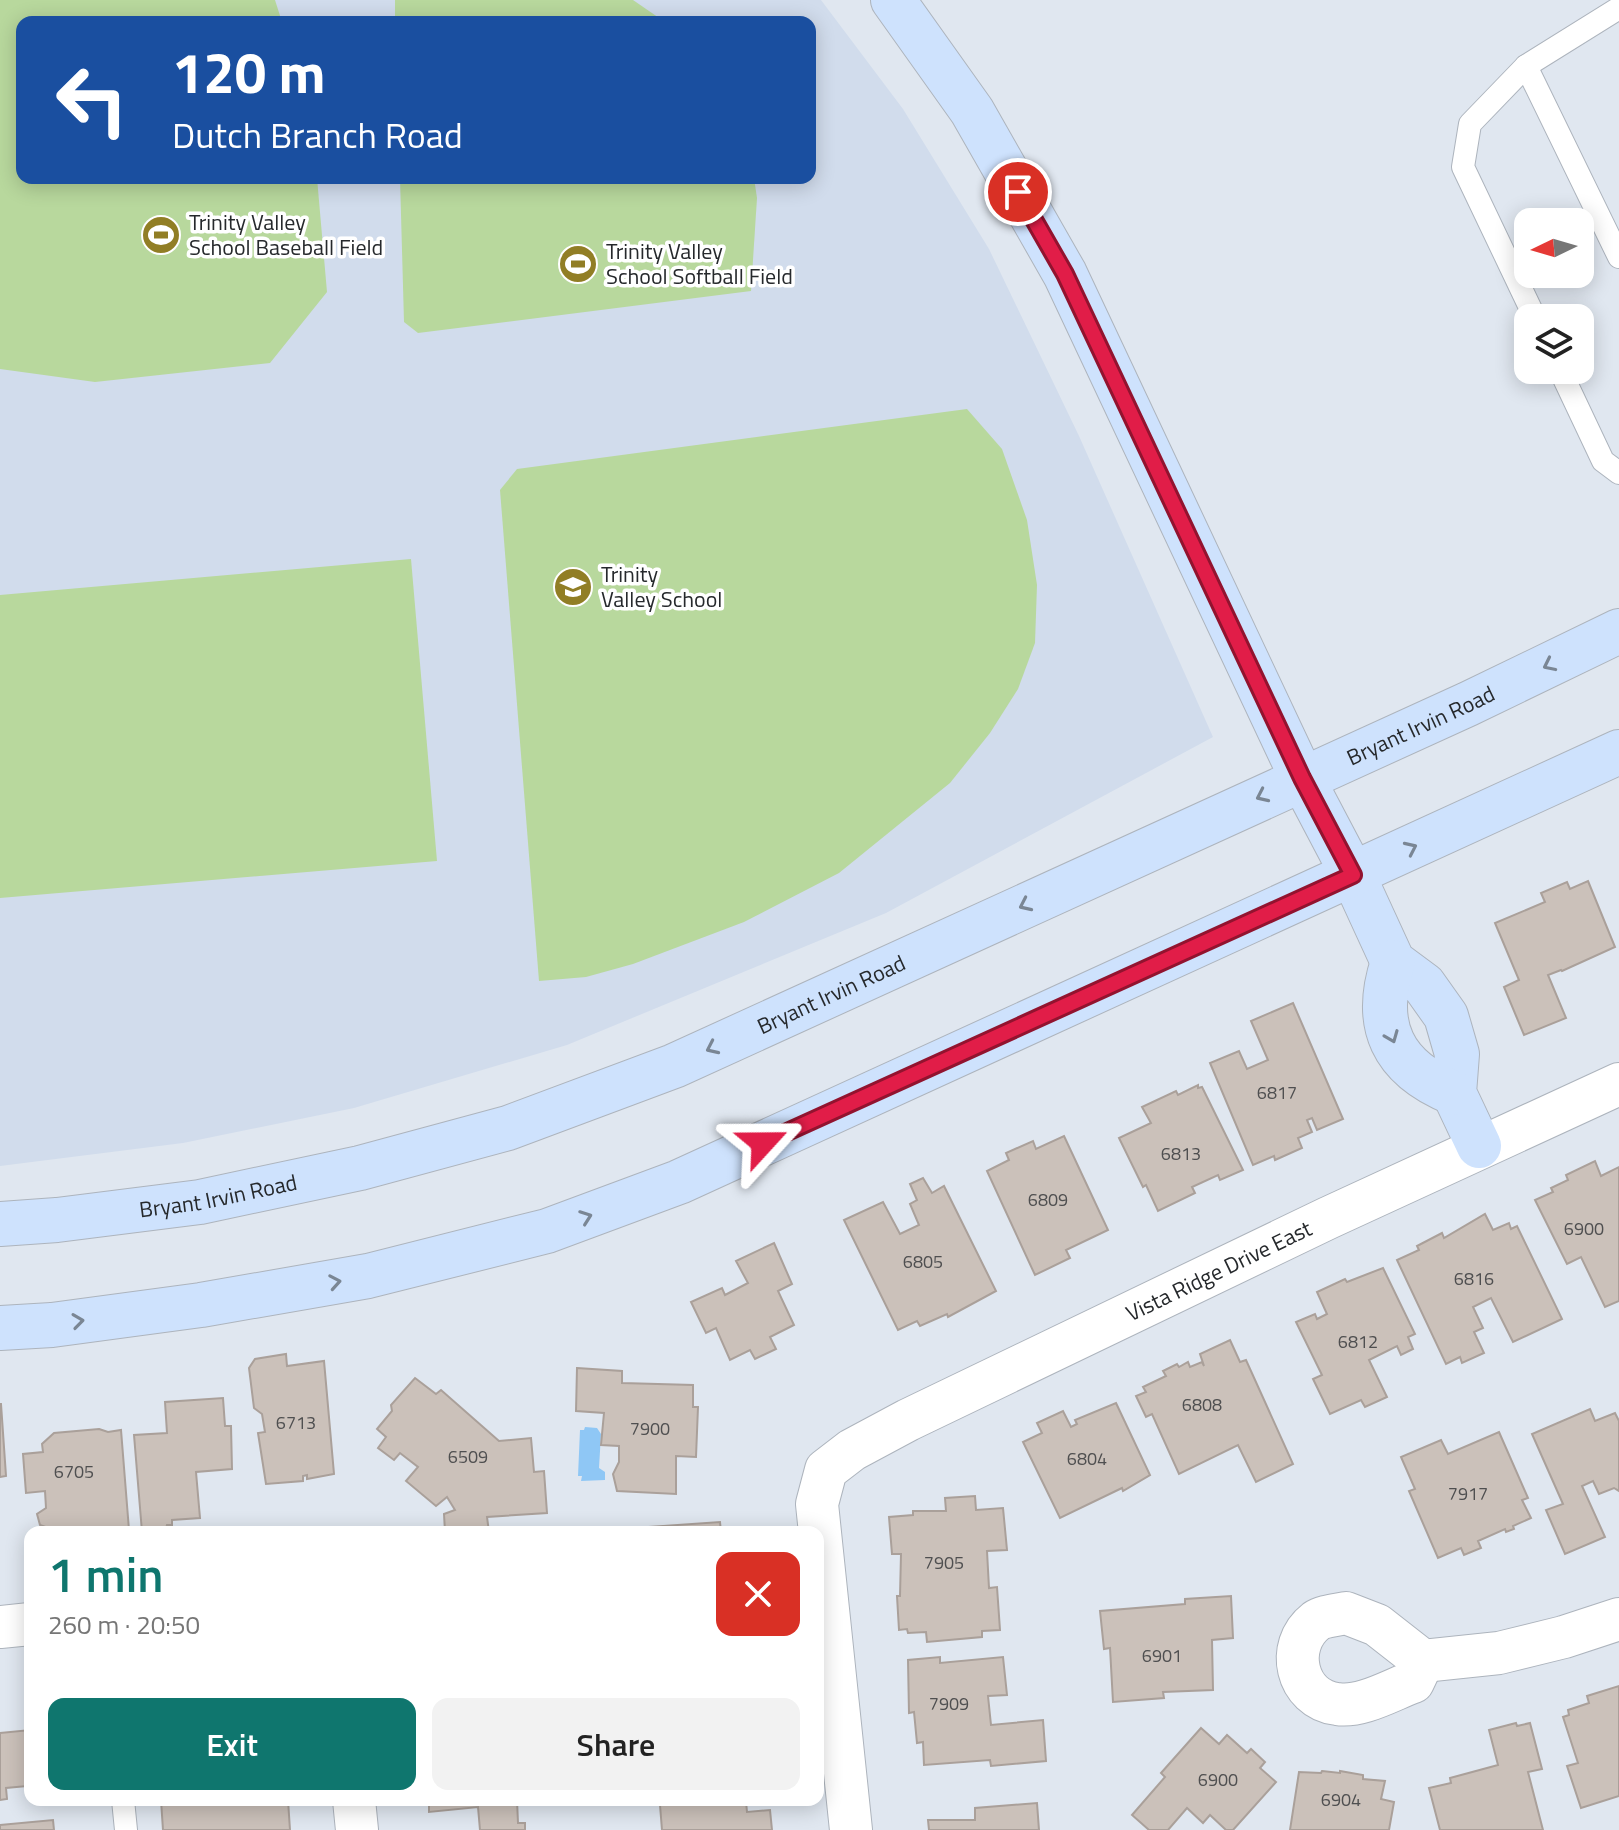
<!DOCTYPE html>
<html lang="en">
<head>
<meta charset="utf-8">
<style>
  :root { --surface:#fff; --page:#f2f2f2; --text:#222; --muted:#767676; --accent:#0f766e }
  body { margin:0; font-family:"Titillium Web",sans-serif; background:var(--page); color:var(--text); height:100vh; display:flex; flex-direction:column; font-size:30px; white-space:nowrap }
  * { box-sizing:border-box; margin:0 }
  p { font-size:26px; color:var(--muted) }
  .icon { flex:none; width:44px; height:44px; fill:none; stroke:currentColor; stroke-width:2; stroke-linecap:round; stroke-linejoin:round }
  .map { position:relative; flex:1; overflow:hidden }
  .side { position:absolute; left:24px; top:1526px; width:800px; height:280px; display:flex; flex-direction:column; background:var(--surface); border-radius:16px; box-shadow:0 4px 20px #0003 }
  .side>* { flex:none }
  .top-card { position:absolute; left:16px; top:16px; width:800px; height:168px; border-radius:16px; box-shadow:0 4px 20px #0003; background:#1a4fa0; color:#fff; overflow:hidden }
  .needle { width:52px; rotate:265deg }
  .fabs { position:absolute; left:1514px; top:208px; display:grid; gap:16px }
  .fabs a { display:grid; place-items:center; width:80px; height:80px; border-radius:16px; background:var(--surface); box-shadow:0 4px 20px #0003; font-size:40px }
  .pin { position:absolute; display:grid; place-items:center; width:68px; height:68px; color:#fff; margin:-34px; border:4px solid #fff; border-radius:50%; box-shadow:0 2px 8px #0007 }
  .me { position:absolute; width:88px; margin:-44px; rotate:66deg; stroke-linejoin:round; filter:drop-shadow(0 0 6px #0008) }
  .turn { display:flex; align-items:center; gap:28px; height:168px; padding:0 24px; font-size:36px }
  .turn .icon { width:104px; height:104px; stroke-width:2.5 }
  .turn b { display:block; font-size:56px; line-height:68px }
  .round { display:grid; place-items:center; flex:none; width:84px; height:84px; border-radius:16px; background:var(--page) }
  .headline { display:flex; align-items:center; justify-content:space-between; height:136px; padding:0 24px }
  h1 { font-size:48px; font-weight:600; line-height:60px; color:var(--accent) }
  .button { display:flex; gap:16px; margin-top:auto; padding:16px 24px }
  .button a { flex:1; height:92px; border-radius:16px; background:var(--accent); color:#fff; font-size:32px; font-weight:600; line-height:92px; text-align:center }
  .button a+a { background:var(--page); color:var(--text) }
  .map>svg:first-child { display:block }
  .built { fill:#d1dcec; fill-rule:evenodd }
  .green { fill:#b8d89d }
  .water { fill:#8fc7f5 }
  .building { fill:#cbc1ba; stroke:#aaa09a; stroke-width:2 }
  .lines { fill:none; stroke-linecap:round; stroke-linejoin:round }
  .lane-casing { stroke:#adb4bd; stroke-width:24 }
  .street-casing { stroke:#adb4bd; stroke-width:44 }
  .secondary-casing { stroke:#adb4bd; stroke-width:46 }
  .lane { stroke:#fff; stroke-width:22 }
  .street { stroke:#fff; stroke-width:42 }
  .secondary { stroke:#cee2fd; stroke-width:44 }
  .oneway { stroke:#7a8694 }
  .route-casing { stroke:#92132f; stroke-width:20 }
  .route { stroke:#e11d48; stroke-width:14 }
  .labels { text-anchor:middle; stroke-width:7; stroke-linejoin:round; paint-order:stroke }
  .number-label { font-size:18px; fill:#4f4f50 }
  .poi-label { font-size:22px; fill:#26292c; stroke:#fff; text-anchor:start }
  .street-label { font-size:22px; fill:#26292c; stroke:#fff }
</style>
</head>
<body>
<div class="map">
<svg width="1619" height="1830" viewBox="0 0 1619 1830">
  <rect width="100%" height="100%" fill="#e0e7f0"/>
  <path class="built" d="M0,0H821L903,109L989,249L1079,436L1213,737L886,913L567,1045L354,1108L183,1143L0,1166ZM22,22H810V178H22Z"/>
  <g class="green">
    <polygon points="0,0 275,0 282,22 22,22 22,178 317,178 327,292 270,363 95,382 0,369"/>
    <polygon points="395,0 633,0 665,22 395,22"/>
    <polygon points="400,178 754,178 757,198 751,291 418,333 404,322"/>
    <polygon points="967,409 1002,449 1027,520 1037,585 1035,643 1018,689 990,733 950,783 839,873 744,922 633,964 586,977 539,981 500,490 517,469"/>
    <polygon points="411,559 437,861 0,898 0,595"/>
  </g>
  <polygon class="water" points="585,1427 597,1428 601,1434 599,1468 605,1472 605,1480 581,1481 582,1476 578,1476 580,1430 584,1430"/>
  <g class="building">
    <polygon points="1588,881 1615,947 1562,971 1561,970 1548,975 1566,1018 1524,1035 1504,987 1519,980 1495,923 1545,902 1541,893 1567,882 1570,889"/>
    <polygon points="1293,1003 1343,1119 1317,1130 1312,1118 1307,1120 1312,1132 1298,1138 1302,1148 1275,1160 1274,1156 1253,1165 1210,1063 1239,1051 1247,1069 1268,1060 1251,1021"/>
    <polygon points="1198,1085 1198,1088 1202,1087 1243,1170 1220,1180 1218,1175 1192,1187 1195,1193 1158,1211 1146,1185 1143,1187 1119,1138 1151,1123 1142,1107 1176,1091 1178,1095"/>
    <polygon points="1064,1136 1108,1230 1066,1250 1070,1258 1035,1275 987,1171 1009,1160 1006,1153 1033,1141 1036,1149"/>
    <polygon points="1595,1161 1601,1176 1619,1167 1619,1301 1605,1307 1581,1257 1567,1264 1535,1200 1553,1192 1551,1188 1568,1180 1566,1175"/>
    <polygon points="923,1178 932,1193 944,1186 996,1291 948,1317 947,1314 920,1326 917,1321 898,1330 844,1220 883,1202 900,1234 919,1225 910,1204 917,1200 910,1184"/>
    <polygon points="1485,1214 1493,1230 1509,1223 1511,1229 1517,1226 1562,1319 1513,1342 1491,1298 1473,1307 1483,1328 1474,1332 1484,1353 1462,1363 1460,1357 1446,1364 1397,1260 1419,1250 1417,1246 1442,1233 1444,1238"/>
    <polygon points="774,1243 792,1284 778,1291 794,1325 770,1337 776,1349 755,1359 750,1350 730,1360 716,1328 706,1333 691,1302 722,1288 725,1295 748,1283 736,1261"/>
    <polygon points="1383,1268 1415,1334 1408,1337 1413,1349 1401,1355 1397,1346 1369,1360 1387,1397 1365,1407 1361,1400 1330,1414 1313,1379 1322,1375 1296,1322 1315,1314 1317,1319 1327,1314 1317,1292 1345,1279 1347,1282"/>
    <polygon points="1230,1340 1240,1362 1246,1360 1293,1464 1256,1482 1238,1445 1179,1474 1152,1414 1146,1417 1136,1396 1146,1392 1143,1387 1166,1376 1163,1371 1177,1364 1179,1367 1188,1362 1190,1367 1202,1362 1204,1366 1200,1354"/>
    <polygon points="286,1354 287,1366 324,1361 334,1474 307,1479 307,1475 303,1476 303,1481 266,1484 258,1433 265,1432 262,1414 254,1408 249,1368 255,1359"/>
    <polygon points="577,1368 622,1371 622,1383 693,1385 693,1407 698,1407 696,1457 676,1456 676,1494 617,1491 613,1474 619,1462 619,1446 601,1445 604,1413 576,1411"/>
    <polygon points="415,1378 436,1394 441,1390 499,1441 531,1438 534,1472 544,1471 547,1513 487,1517 489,1532 445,1532 444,1514 455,1510 447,1497 436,1506 406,1481 418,1467 400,1453 394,1460 378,1448 386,1437 377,1429 392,1411 391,1405"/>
    <polygon points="223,1398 225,1426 231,1426 232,1469 196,1472 200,1518 172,1520 172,1525 167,1525 165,1532 142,1532 134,1435 167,1433 165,1402"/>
    <polygon points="1116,1403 1150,1475 1123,1491 1122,1488 1060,1518 1023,1442 1042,1433 1037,1423 1063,1411 1071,1427 1077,1424 1075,1420"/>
    <polygon points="1,1404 6,1476 0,1477 0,1404"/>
    <polygon points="1590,1409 1595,1421 1615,1413 1619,1421 1619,1491 1614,1488 1599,1494 1593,1481 1582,1486 1605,1537 1565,1554 1546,1510 1563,1504 1532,1434"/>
    <polygon points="99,1429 108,1432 121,1430 129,1530 51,1532 51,1529 40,1525 37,1514 46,1508 45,1491 26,1493 23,1454 43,1452 42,1444 54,1433"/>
    <polygon points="1499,1432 1528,1498 1522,1500 1531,1518 1513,1526 1514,1529 1506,1532 1505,1529 1478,1541 1481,1548 1464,1555 1461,1548 1438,1558 1409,1491 1415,1489 1401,1457 1441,1440 1448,1454"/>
    <polygon points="975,1496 976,1510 1003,1508 1007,1550 987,1551 989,1588 997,1587 1000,1630 982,1631 982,1637 927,1642 926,1632 908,1633 907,1629 899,1630 897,1596 900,1596 901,1554 892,1554 889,1517 913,1515 913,1511 946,1511 945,1498"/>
    <polygon points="720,1522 721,1532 606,1532 606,1530"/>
    <polygon points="1231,1596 1233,1638 1212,1640 1213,1690 1163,1692 1164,1698 1113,1702 1110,1648 1104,1649 1100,1611 1185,1604 1185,1599"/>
    <polygon points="940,1657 940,1663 1003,1657 1007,1695 988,1696 991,1725 1043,1720 1046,1761 991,1766 990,1760 924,1765 923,1742 917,1743 914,1712 909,1713 908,1660"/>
    <polygon points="1619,1686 1619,1796 1581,1808 1567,1766 1578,1763 1563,1717 1569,1715 1568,1710 1589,1703 1587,1696"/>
    <polygon points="1516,1723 1517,1726 1530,1723 1542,1769 1528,1772 1543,1830 1440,1830 1429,1788 1451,1783 1450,1778 1498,1765 1489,1730"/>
    <polygon points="1201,1728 1219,1744 1227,1735 1247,1753 1251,1749 1265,1762 1260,1768 1276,1782 1233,1830 1226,1830 1210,1815 1203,1823 1187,1808 1168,1830 1149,1830 1132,1815 1165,1777 1161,1773"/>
    <polygon points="30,1730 30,1799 27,1786 6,1788 7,1799 0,1800 0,1733"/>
    <polygon points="1322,1771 1340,1773 1340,1771 1363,1775 1363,1779 1385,1781 1381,1799 1394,1802 1389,1830 1290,1830 1299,1772 1321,1773"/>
    <polygon points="161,1800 288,1800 290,1830 163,1830"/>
    <polygon points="429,1800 517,1800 518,1823 525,1823 525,1830 480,1830 478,1807 429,1812"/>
    <polygon points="702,1801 702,1805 746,1801 747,1812 770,1810 772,1830 662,1830 660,1805"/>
    <polygon points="1037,1803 1039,1830 929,1830 928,1820 975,1820 975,1808"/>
    <polygon points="53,1820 54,1830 0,1830 0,1825"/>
  </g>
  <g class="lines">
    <g class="lane-casing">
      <g id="lane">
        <polyline points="1526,66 1619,257"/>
        <polyline points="1535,318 1463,167 1470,124 1526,66 1619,8"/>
        <polyline points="1560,370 1603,461 1619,473"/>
        <polyline points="123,1800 126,1830"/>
      </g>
    </g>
    <g class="street-casing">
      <g id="street">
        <path d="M1346,1613L1377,1625L1423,1661L1413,1682C1391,1690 1361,1708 1337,1704C1296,1699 1284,1646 1316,1621C1323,1616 1337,1615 1346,1613Z"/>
        <polyline points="0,1627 30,1624"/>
        <polyline points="1423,1661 1499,1653 1564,1637 1619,1619"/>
        <polyline points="354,1800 357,1830"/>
        <path id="s1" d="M851,1830L817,1504L826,1470L852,1450L908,1420L1328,1218L1619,1084"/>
      </g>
    </g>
    <g class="secondary-casing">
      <g id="secondary">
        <polyline points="893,0 972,111 1065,274 1302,778 1353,875 1393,962 1424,985 1446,1016 1457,1054 1454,1093 1479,1146"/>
        <path d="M1393,962C1372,1025 1392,1068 1454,1093"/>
        <path id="s2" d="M0,1224L57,1220L200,1202L360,1168L508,1128L674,1066L1468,704L1619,631"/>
        <polyline points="0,1328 52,1325 201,1305 368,1276 547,1231 679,1182 1619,752"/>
      </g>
    </g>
    <use href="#lane" class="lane"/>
    <use href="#street" class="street"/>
    <use href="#secondary" class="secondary"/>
  </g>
  <defs><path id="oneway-chevron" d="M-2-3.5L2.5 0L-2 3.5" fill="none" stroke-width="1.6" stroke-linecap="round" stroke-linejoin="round" transform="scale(2)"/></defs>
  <g class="oneway">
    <use href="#oneway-chevron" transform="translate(1549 665) rotate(154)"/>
    <use href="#oneway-chevron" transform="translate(1262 796) rotate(155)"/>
    <use href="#oneway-chevron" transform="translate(1411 848) rotate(-25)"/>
    <use href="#oneway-chevron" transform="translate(1025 905) rotate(155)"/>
    <use href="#oneway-chevron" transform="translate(1392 1037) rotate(68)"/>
    <use href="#oneway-chevron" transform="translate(712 1048) rotate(155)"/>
    <use href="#oneway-chevron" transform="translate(586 1217) rotate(-20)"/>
    <use href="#oneway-chevron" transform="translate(335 1282) rotate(-10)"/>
    <use href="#oneway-chevron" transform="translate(78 1321) rotate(-8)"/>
  </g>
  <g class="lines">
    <g class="route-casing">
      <polyline id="route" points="763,1143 1353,875 1302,778 1065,274 1018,192"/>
    </g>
    <use href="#route" class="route"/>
  </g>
  <defs>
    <g id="stadium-disc" transform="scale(2)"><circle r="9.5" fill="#917e25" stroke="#fff"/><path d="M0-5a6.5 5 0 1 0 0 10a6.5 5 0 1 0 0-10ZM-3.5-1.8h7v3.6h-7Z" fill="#fff"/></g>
    <g id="school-disc" transform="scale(2)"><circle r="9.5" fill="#917e25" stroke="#fff"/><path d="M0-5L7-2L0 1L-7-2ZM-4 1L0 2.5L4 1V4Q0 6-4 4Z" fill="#fff"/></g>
  </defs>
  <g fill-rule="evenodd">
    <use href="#stadium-disc" x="161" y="235"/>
    <use href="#stadium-disc" x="578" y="264"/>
    <use href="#school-disc" x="573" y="587"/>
  </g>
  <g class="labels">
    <g class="number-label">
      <text x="1277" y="1099">6817</text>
      <text x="1181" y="1160">6813</text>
      <text x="1048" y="1206">6809</text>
      <text x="1584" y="1235">6900</text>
      <text x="923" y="1268">6805</text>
      <text x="1474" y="1285">6816</text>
      <text x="1358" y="1348">6812</text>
      <text x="1202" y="1411">6808</text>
      <text x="296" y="1429">6713</text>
      <text x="650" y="1435">7900</text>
      <text x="468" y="1463">6509</text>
      <text x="1087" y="1465">6804</text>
      <text x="74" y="1478">6705</text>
      <text x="1468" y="1500">7917</text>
      <text x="944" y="1569">7905</text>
      <text x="1162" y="1662">6901</text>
      <text x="949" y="1710">7909</text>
      <text x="1218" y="1786">6900</text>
      <text x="1341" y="1806">6904</text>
    </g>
    <g class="poi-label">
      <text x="189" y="230">Trinity Valley<tspan x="189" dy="25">School Baseball Field</tspan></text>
      <text x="606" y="259">Trinity Valley<tspan x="606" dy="25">School Softball Field</tspan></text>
      <text x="601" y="582">Trinity<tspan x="601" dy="25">Valley School</tspan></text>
    </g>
    <g class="street-label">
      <text dy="8" stroke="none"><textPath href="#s2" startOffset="1516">Bryant Irvin Road</textPath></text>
      <text dy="8" stroke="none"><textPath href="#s2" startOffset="868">Bryant Irvin Road</textPath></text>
      <text dy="8" stroke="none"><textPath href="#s2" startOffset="220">Bryant Irvin Road</textPath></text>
      <text dy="8" stroke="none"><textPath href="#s1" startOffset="804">Vista Ridge Drive East</textPath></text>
    </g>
  </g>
</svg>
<div class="fabs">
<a><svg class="needle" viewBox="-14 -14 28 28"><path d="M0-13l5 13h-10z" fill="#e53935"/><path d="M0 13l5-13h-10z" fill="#767676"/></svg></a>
<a><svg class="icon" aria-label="layers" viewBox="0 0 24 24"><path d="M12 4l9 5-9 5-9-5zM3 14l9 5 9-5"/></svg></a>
</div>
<div class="pin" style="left:1018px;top:192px;background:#d93025"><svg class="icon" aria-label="arrive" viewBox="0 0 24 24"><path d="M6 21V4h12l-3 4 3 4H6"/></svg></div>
<svg class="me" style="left:763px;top:1143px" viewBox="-20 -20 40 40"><path d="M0-17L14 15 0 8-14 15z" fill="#e11d48" stroke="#fff" stroke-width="4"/></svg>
<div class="top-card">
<div class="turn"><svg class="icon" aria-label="left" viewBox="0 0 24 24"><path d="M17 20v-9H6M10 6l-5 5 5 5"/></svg><div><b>120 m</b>Dutch Branch Road</div></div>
</div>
<section class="side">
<div class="headline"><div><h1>1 min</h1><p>260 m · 20:50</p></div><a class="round" style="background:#d93025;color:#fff"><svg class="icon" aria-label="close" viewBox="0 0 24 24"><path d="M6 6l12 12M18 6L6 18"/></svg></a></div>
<div class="button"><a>Exit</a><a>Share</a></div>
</section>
</div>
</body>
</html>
